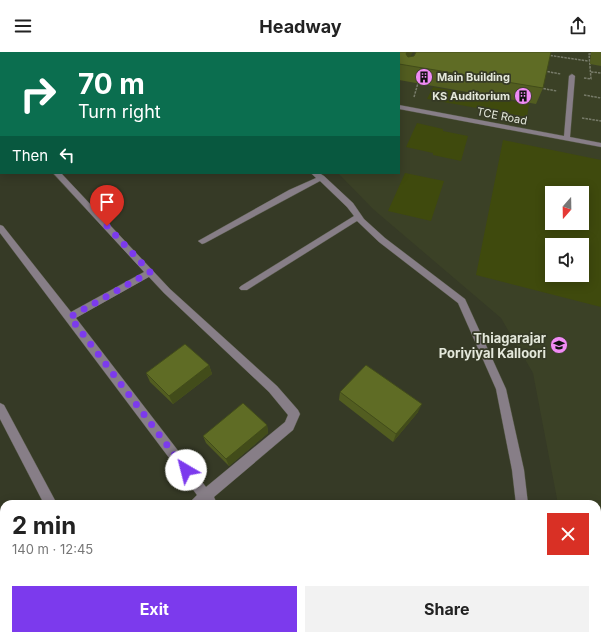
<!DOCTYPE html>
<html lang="en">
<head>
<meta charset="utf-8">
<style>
  :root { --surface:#fff; --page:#f2f2f2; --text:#222; --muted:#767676; --accent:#7c3aed }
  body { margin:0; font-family:Inter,sans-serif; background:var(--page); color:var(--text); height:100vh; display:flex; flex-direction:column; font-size:15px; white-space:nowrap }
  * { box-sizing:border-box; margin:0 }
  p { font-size:13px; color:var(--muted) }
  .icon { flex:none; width:22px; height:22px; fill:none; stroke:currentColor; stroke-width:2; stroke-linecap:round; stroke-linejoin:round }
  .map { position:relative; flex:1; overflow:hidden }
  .details { position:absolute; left:0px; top:448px; width:601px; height:140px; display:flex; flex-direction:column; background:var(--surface); border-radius:12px 12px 0 0; box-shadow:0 2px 10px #0003 }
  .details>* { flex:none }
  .banner { position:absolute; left:0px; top:0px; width:400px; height:122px; box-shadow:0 2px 10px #0003; background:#0b6e4f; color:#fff; overflow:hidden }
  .needle { width:26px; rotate:200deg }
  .controls { position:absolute; left:545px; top:134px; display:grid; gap:8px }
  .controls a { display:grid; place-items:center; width:44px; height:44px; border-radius:0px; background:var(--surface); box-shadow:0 2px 10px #0003; font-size:20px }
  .pin { position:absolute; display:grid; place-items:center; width:34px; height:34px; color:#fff; margin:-41px -17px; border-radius:50% 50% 50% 0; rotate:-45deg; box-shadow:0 0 4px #0007 }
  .pin .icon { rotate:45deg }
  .me { position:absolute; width:44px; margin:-22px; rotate:323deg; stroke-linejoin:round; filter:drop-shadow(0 0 3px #0008) }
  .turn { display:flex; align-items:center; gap:14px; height:84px; padding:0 12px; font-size:18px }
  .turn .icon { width:52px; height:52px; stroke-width:2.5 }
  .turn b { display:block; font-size:28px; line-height:34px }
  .then { display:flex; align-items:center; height:38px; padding:0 12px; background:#0003; gap:8px; font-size:15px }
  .round { display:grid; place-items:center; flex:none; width:42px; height:42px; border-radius:0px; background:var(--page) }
  .headline { display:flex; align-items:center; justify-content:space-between; height:68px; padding:0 12px }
  h1 { font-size:24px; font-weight:700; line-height:30px }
  .primary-button { display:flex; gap:8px; margin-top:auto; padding:8px 12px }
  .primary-button a { flex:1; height:46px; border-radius:0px; background:var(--accent); color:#fff; font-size:16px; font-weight:700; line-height:46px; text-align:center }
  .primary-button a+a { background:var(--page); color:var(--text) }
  header { display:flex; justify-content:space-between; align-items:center; height:52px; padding:0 12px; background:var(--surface); font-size:18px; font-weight:700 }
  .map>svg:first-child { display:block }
  .built { fill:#3b4126; fill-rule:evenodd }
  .green { fill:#3f4a0d; fill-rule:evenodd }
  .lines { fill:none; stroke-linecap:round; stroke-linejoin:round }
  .minor-casing { stroke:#525643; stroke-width:1 }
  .path { stroke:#787c6a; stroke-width:1.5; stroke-dasharray:2.5 1; stroke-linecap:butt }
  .minor { fill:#877e87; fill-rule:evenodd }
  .wall { fill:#525d20 }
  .shaded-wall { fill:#424c1a }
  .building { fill:#5f6c25; stroke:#424c1a }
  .route { stroke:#7c3aed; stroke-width:7; stroke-dasharray:0 12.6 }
  .labels { text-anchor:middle; stroke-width:3.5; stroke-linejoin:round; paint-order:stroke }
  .far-poi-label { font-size:11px; font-weight:bold; fill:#e4e8db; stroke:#363a26; text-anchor:start }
  .far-street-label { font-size:11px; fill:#e4e8db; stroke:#363a26 }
  .poi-label { font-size:13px; font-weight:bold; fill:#e4e8db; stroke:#363a26; text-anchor:end }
</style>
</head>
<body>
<header><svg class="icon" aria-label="menu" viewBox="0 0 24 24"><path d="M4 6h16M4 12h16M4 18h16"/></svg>Headway<svg class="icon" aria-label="share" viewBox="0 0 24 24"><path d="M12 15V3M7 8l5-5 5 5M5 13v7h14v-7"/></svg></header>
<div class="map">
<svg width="601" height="588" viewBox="0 0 601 588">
  <rect width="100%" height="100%" fill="#363a26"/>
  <path class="built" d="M171,0H601V577L597,572V452H558L533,321L501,266L373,157L338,121H399V1H170ZM552,141H582V171H552ZM552,193H582V223H552Z"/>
  <g class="green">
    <polygon points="433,35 529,52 527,65 427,47"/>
    <polygon points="417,71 443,77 443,79 468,84 461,109 433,103 433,101 406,95"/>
    <path d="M503,88L601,108V255L476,223ZM552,141H582V171H552ZM552,193H582V223H552Z"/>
    <polygon points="405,121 444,129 431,169 388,159"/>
  </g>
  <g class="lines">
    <g class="minor-casing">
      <g id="minor">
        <rect x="161" y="0" width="6" height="1"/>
        <polygon points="211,0 218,0 219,1 212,1"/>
        <polygon points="281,0 287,0 280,1"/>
        <polygon points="572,22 575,24 570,85 601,91 601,95 399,57 399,53 564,84 569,24"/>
        <path d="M53,121H61L170,237L277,334L298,358L300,362L293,378L214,445L217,452H190L192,448L197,443L0,181V173L3,174L71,260L144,220ZM149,225L164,241L269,340L288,363L285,370L206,435L76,266Z"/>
        <polygon points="311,121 319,121 324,124 353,151 364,167 385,186 465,247 506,337 524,418 528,452 516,452 512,418 496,337 458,251 379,190 357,169 247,238 241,238 239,236 241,234 354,164 347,155 320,129 205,191 202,192 198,189 289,138 316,126"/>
        <polygon points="0,351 4,353 57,452 44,452 0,367"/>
        <polygon points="32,584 50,584 49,588 31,588"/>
        <polygon points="115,584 130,584 131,588 116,588"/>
        <polygon points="554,584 570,584 571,588 555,588"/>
      </g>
    </g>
    <g class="path">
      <polyline points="547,3 588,9"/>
      <polyline points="544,19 561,22"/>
      <polyline points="591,20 601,21"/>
      <polyline points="584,26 591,27 589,2 593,2"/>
      <polyline points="540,36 557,39"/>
      <polyline points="584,43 601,46"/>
      <polyline points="414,45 418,31"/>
      <polyline points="582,66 601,69"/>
    </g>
    <use href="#minor" class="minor"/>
  </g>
  <g class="wall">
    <polygon points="591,0 601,0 601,14 590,12"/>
    <polygon points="399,1 411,5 543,36 536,52 399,28"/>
    <polygon points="209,313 212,322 173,352 150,330 146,321"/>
    <polygon points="340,340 418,360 393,390 339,348"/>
    <polygon points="267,373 268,381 229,414 206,391 203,384"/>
  </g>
  <g class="shaded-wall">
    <polygon points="407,0 413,0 406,13 406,2"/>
    <polygon points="209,313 212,322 173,352 169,344"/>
    <polygon points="422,352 418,360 393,390 396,382"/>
    <polygon points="267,373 268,381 229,414 226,407"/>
  </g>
  <g class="building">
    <polygon points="395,0 407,0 406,2 408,5 414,4 416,0 551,0 543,36 399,12 399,1 394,1"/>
    <polygon points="185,292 209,313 169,344 146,321"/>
    <polygon points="366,313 422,352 396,382 340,340"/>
    <polygon points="243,351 267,373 226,407 203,384"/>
  </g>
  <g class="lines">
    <polyline class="route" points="107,174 150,220 70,265 186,418"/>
  </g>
  <defs>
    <g id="building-disc" transform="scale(0.9)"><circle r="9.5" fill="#f18bf5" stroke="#363a26"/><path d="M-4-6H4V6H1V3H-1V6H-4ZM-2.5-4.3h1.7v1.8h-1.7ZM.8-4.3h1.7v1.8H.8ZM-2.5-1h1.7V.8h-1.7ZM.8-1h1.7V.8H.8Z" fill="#111"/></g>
    <g id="university-disc" transform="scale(0.9)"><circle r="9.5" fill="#f18bf5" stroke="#363a26"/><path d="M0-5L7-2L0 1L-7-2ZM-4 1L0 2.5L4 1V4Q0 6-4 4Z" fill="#111"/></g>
  </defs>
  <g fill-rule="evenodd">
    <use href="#building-disc" x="424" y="25"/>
    <use href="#building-disc" x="523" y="44"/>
    <use href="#university-disc" x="559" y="293"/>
  </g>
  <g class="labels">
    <g class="far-poi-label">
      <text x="437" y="29">Main Building</text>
      <text x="510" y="48" text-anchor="end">KS Auditorium</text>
    </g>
    <g class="far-street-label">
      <text transform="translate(502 64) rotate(11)" y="4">TCE Road</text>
    </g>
    <g class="poi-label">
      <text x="546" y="291">Thiagarajar<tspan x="546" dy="15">Poriyiyal Kalloori</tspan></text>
    </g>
  </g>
</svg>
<div class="controls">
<a><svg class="needle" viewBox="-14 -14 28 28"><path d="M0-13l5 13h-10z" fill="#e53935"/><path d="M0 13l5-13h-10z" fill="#767676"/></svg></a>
<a><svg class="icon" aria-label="sound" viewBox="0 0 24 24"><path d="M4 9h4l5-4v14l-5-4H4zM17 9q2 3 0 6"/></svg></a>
</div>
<div class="pin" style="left:107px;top:174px;background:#d93025"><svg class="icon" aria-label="arrive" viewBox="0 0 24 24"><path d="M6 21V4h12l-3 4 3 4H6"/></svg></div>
<svg class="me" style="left:186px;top:418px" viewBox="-20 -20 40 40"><circle r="19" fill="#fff"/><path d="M0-13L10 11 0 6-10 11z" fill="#7c3aed"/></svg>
<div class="banner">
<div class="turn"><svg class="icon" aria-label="right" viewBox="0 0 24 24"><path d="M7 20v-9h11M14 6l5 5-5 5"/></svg><div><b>70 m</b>Turn right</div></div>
<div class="then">Then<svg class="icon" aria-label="left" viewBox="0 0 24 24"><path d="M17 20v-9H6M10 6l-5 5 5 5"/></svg></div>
</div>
<section class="details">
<div class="headline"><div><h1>2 min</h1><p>140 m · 12:45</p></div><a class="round" style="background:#d93025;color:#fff"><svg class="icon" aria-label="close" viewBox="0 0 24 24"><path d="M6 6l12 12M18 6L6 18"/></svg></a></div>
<div class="primary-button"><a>Exit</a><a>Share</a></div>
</section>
</div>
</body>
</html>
